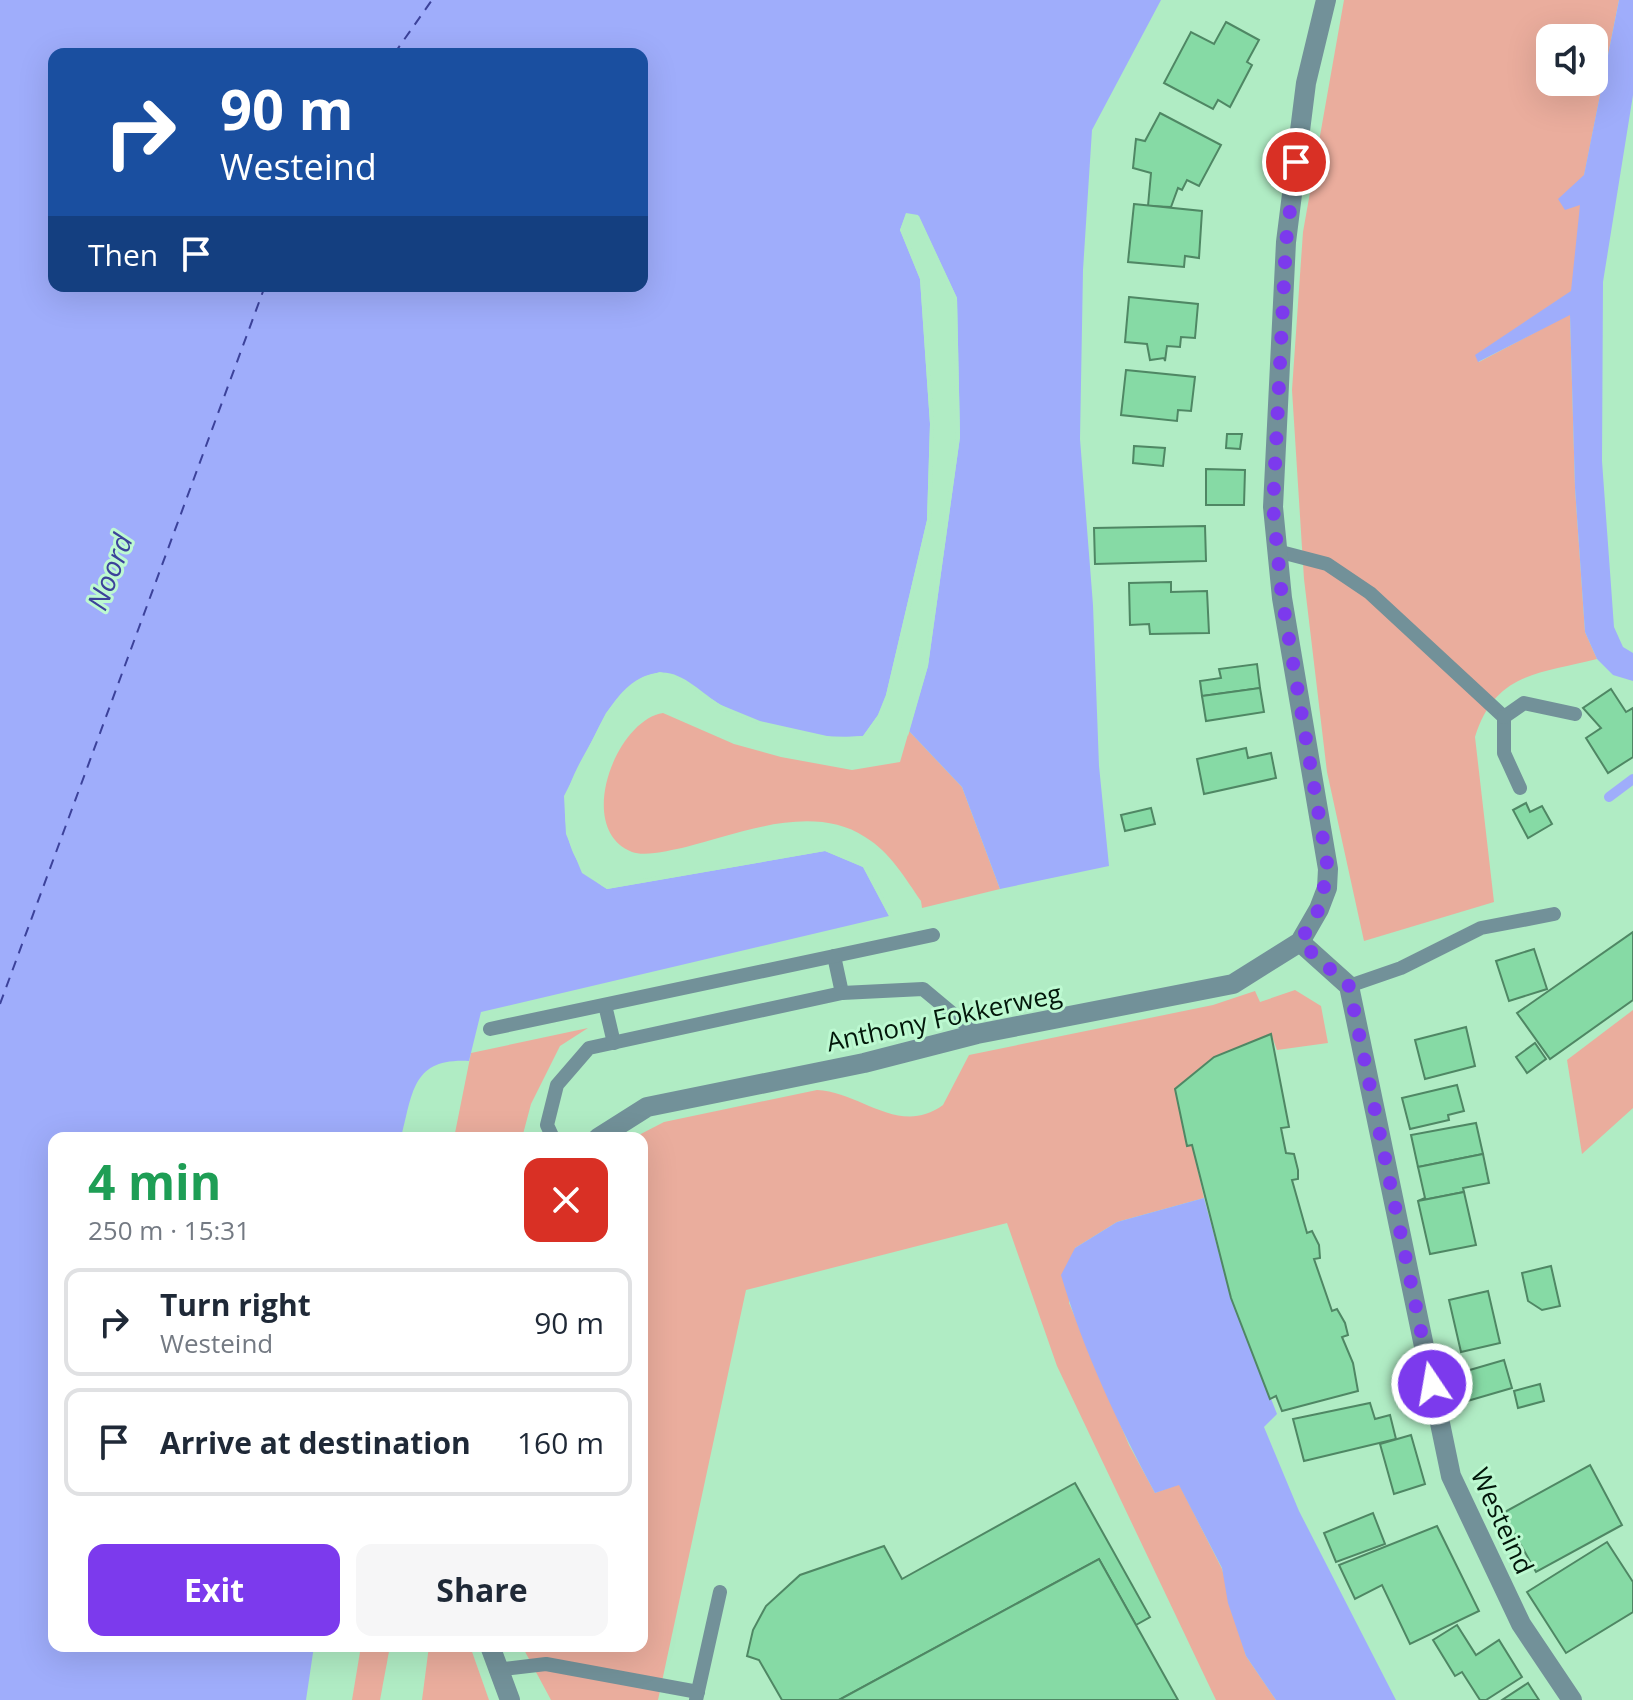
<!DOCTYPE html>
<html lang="en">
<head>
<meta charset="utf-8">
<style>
  :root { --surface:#fff; --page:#f6f6f7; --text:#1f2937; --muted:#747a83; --line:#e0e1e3; --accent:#7c3aed }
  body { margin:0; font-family:"Open Sans",sans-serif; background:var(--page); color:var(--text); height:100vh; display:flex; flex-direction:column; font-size:30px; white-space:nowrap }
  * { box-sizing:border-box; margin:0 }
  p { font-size:26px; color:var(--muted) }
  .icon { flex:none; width:44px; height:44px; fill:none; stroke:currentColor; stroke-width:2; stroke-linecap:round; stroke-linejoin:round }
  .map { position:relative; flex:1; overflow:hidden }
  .side { position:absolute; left:48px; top:1132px; width:600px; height:520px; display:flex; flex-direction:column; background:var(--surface); border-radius:16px; box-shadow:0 8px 32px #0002 }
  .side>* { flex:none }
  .hud { position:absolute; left:48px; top:48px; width:600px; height:244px; border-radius:16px; box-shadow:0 8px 32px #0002; background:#1a4fa0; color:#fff; overflow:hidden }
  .buttons { position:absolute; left:1536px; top:24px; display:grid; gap:16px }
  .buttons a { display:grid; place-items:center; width:72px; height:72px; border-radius:16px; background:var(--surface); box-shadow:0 8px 32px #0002; font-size:40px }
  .pin { position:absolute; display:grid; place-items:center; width:68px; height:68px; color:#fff; margin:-34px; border:4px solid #fff; border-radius:50%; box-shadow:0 2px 8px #0007 }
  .me { position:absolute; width:88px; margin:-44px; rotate:348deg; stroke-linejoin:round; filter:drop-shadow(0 0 6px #0008) }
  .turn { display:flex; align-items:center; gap:28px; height:168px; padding:0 40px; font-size:36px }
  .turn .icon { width:104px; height:104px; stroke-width:2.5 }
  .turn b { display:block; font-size:56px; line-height:68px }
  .then { display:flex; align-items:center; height:76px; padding:0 40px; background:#0003; gap:16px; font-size:30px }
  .round { display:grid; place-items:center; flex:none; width:84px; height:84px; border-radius:16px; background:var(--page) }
  .overview { display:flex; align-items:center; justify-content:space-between; height:136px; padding:0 40px }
  h1 { font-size:48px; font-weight:700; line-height:60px; color:#1e9e55 }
  .cta { display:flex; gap:16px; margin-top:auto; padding:16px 40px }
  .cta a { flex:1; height:92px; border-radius:16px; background:var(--accent); color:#fff; font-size:32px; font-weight:700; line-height:92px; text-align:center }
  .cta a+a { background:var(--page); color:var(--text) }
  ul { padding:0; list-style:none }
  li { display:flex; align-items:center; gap:24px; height:108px; margin:0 16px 12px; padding:0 24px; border:4px solid var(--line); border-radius:16px }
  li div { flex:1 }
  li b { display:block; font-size:30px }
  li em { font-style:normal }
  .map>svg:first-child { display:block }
  .green { fill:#eaad9d; fill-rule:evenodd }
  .water { fill:#9fadfb; fill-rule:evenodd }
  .pier { fill:#b0ecc4 }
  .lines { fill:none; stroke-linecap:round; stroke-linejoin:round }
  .stream { stroke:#9fadfb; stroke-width:10 }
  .ferry { stroke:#3c429a; stroke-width:2; stroke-dasharray:10 8; stroke-linecap:butt }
  .building { fill:#86daa5; stroke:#4f8764; stroke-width:2 }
  .service { stroke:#729199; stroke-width:14 }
  .minor { stroke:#729199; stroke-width:20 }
  .route { stroke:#7c3aed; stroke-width:14; stroke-dasharray:0 25.2 }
  .labels { text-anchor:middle; stroke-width:6; stroke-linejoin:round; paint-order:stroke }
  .street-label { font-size:26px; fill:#02170a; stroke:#bdf9d1 }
  .water-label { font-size:28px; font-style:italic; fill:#3c429a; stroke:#bdf9d1 }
</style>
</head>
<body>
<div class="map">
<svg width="1633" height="1700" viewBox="0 0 1633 1700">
  <rect width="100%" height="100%" fill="#b0ecc4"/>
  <g class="green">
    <path d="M1344,0H1619L1584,176L1572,291L1476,355L1479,362L1570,314L1575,488L1585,632L1597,659C1539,674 1495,672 1475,737L1494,902L1364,941L1327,772L1304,579L1292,390L1303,232ZM1550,38H1594V82H1550Z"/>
    <path d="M663,713L734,744L781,757L852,770L900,762L909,731L962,787L1000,889L922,908L921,901C905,878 890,852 865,837C813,803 740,833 686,847C672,850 645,857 632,852C574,829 616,720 663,713Z"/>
    <path d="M1295,990L1321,1006L1328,1043L1277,1050L1271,1034L1214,1057L1175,1088L1187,1146L1192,1145L1204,1198L1117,1222L1075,1248L1069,1303L1129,1445L1155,1493L1179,1484L1222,1569L1246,1656L1276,1700H1216L1057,1366L1007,1223L746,1290L658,1700H551L522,1646H642V1138H633L664,1122L817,1090C861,1092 899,1137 943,1105L969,1055L1213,1005L1255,991L1260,1002Z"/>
    <polygon points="1633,1010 1633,1108 1582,1154 1567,1060"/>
    <polygon points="588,1028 560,1046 531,1104 522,1138 454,1138 471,1053"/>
    <polygon points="361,1646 390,1646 380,1700 352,1700"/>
    <polygon points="429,1646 470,1646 489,1700 422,1700"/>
  </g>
  <g class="water">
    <path d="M0,0H1161L1092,130L1083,270L1080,439L1093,605L1099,766L1109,866L1000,889L962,787L909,731L928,666L960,437L957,298L919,216L906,214L900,230L920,279L930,424L927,520L886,695L878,715L863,736C817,740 762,728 721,705C702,694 681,669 657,673C626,677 607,710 595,735C582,760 564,785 565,814C567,849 577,870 607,889L825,851L863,867L889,916L481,1012L469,1061C412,1058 413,1092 401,1138H54V1646H314L306,1700H0ZM54,54H642V286H54Z"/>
    <polygon points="1619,0 1633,0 1633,95 1603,282 1602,461 1614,627 1623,647 1633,653 1633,681 1613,675 1597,659 1585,632 1575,488 1570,315 1478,362 1475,355 1571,291 1580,205 1565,210 1558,199 1584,175"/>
    <path d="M1204,1198L1231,1298L1277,1414L1264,1427L1299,1511L1396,1700H1276L1246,1656L1228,1603L1222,1568L1179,1485L1155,1493C1118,1424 1083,1350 1061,1275L1075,1248L1117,1222Z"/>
  </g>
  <polygon class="pier" points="906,213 918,215 957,298 960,437 928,666 908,736 905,730 924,665 956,437 953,299 916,219 908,218 904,230 924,279 934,423 931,520 890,696 882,717 864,740 835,742 759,724 719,708 694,690 660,676 645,681 624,697 609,715 568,797 570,833 586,871 608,885 825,847 866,865 893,915 889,916 863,867 825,851 607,889 582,873 566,834 564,796 606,713 621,694 643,677 660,672 676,677 721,705 760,721 836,738 863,736 878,715 886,695 927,520 930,424 920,279 900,230"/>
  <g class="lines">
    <polyline class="stream" points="1609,797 1633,779"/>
    <g class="ferry">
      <polyline points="394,54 432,0"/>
      <polyline points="0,1004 265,286"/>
    </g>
  </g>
  <g class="building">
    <polygon points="1226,22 1259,40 1247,62 1252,65 1230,107 1218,100 1213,109 1164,83 1191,32 1214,44"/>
    <polygon points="1160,113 1221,145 1199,186 1187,180 1182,190 1178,188 1171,207 1148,206 1151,173 1133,168 1136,139 1145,141"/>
    <polygon points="1134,204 1202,211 1199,258 1185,256 1184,267 1128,262"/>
    <polygon points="1129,297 1198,304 1195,338 1181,337 1180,347 1167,346 1165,361 1164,358 1150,360 1147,344 1125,342"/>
    <polygon points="1126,370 1195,377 1191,411 1178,410 1177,421 1121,415"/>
    <polygon points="1227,434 1242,434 1240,449 1226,448"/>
    <polygon points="1134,446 1165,448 1163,466 1133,463"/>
    <polygon points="1206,469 1245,470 1244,505 1206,505"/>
    <polygon points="1205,526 1206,561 1095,564 1094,528"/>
    <polygon points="1171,582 1171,592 1207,591 1209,633 1150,634 1149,624 1130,625 1129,583"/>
    <polygon points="1257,664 1260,688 1202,696 1200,681 1221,678 1219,669"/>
    <polygon points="1260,688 1264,712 1206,721 1202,696"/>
    <polygon points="1611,689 1626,712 1633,708 1633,757 1608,773 1586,738 1601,728 1583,708"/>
    <polygon points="1246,748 1248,758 1271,753 1276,778 1204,794 1197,759"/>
    <polygon points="1526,803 1530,812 1542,806 1552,824 1528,838 1513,810"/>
    <polygon points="1151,808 1155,824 1125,831 1121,815"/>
    <polygon points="1633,932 1633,1000 1550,1059 1517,1013"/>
    <polygon points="1534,949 1547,989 1509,1001 1496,961"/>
    <polygon points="1466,1027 1475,1066 1425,1079 1415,1040"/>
    <polygon points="1271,1034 1289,1127 1281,1128 1286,1153 1294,1154 1298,1170 1298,1179 1292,1180 1307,1233 1312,1231 1319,1245 1320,1258 1314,1259 1332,1311 1337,1309 1345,1323 1348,1335 1342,1337 1353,1363 1358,1391 1282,1411 1276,1396 1270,1399 1231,1298 1192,1145 1187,1146 1175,1089 1214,1057"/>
    <polygon points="1535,1043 1546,1059 1527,1073 1516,1057"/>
    <polygon points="1457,1085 1464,1111 1448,1115 1449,1120 1410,1129 1402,1098"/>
    <polygon points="1476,1123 1483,1154 1418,1167 1411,1135"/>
    <polygon points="1483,1154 1489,1183 1463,1188 1464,1192 1418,1201 1425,1198 1418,1167"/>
    <polygon points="1464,1192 1476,1245 1430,1254 1418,1201"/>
    <polygon points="1551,1266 1560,1306 1542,1310 1528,1301 1522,1273"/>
    <polygon points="1488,1291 1500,1343 1461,1352 1449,1300"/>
    <polygon points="1504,1360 1512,1388 1464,1402 1456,1374"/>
    <polygon points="1540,1384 1544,1401 1518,1408 1514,1391"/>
    <polygon points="1370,1403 1375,1419 1390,1415 1396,1439 1304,1461 1293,1419"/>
    <polygon points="1411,1435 1425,1484 1394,1494 1380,1444"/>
    <polygon points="1590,1465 1622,1525 1536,1572 1503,1513"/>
    <polygon points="1075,1483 1150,1617 1136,1625 1099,1559 839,1700 782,1700 759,1660 747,1656 753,1630 766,1606 800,1575 884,1546 902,1579"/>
    <polygon points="1373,1513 1385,1544 1336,1562 1324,1533"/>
    <polygon points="1437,1526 1479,1611 1410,1644 1382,1585 1355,1599 1339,1565"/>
    <polygon points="1607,1542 1633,1582 1633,1612 1566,1653 1527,1592"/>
    <polygon points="1099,1559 1178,1700 839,1700"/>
    <polygon points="1457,1625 1476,1655 1499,1640 1522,1677 1486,1700 1480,1700 1462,1672 1455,1676 1433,1640"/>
    <polygon points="1528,1683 1539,1700 1502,1700"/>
  </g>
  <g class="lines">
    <g class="service">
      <polyline points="1277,551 1327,564 1370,593 1504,717 1504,753 1520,788"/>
      <polyline points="1504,717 1524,703 1575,714"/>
      <polyline points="834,956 842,993"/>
      <polyline points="1349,986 1401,968 1481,928 1554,914"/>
      <polyline points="605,1005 614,1043"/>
      <polyline points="490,1029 933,935"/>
      <polyline points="553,1138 547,1125 557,1085 589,1048 842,993 923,989 977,1034"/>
      <polyline points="496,1670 546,1664 698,1692"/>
      <polyline points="696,1700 720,1592"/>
    </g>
    <g class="minor">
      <polyline points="1300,942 1349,986 1451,1476 1521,1624 1572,1700"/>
      <polyline points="598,1138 647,1107 864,1063 977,1034 1233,984 1300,942 1319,909 1327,888 1328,869 1282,598 1273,507 1286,242 1306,83 1326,0"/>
      <polyline points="490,1646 510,1700"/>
    </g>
  </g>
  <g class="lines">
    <polyline class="route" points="1296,162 1286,242 1273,507 1282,598 1328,869 1319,909 1300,942 1349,986 1432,1384"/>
  </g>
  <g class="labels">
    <g class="street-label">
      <text transform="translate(944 1018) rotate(-12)" y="9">Anthony Fokkerweg</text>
      <text transform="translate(1502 1521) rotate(65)" y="9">Westeind</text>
    </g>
    <g class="water-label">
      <text transform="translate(110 572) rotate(-69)" y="10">Noord</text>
    </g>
  </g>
</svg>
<div class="buttons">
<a><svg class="icon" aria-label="sound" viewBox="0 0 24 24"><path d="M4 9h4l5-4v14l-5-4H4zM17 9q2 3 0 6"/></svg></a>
</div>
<div class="pin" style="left:1296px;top:162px;background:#d93025"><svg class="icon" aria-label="arrive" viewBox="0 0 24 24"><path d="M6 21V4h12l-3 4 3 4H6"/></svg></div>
<svg class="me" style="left:1432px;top:1384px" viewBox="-20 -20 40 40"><circle r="17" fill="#7c3aed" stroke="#fff" stroke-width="3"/><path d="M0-11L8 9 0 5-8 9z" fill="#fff"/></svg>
<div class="hud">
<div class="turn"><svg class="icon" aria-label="right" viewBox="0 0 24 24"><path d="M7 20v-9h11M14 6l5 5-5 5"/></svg><div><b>90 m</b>Westeind</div></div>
<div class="then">Then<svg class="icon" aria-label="arrive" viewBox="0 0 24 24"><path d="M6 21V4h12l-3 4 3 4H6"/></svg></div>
</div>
<section class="side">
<div class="overview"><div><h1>4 min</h1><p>250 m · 15:31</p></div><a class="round" style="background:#d93025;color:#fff"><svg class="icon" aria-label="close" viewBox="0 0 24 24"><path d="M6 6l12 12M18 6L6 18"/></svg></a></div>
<ul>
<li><svg class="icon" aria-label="right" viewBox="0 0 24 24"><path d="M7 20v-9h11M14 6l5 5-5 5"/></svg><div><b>Turn right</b><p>Westeind</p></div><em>90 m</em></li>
<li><svg class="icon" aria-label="arrive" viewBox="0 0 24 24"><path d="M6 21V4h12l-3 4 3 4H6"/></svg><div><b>Arrive at destination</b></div><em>160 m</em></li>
</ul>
<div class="cta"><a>Exit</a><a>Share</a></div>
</section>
</div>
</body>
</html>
